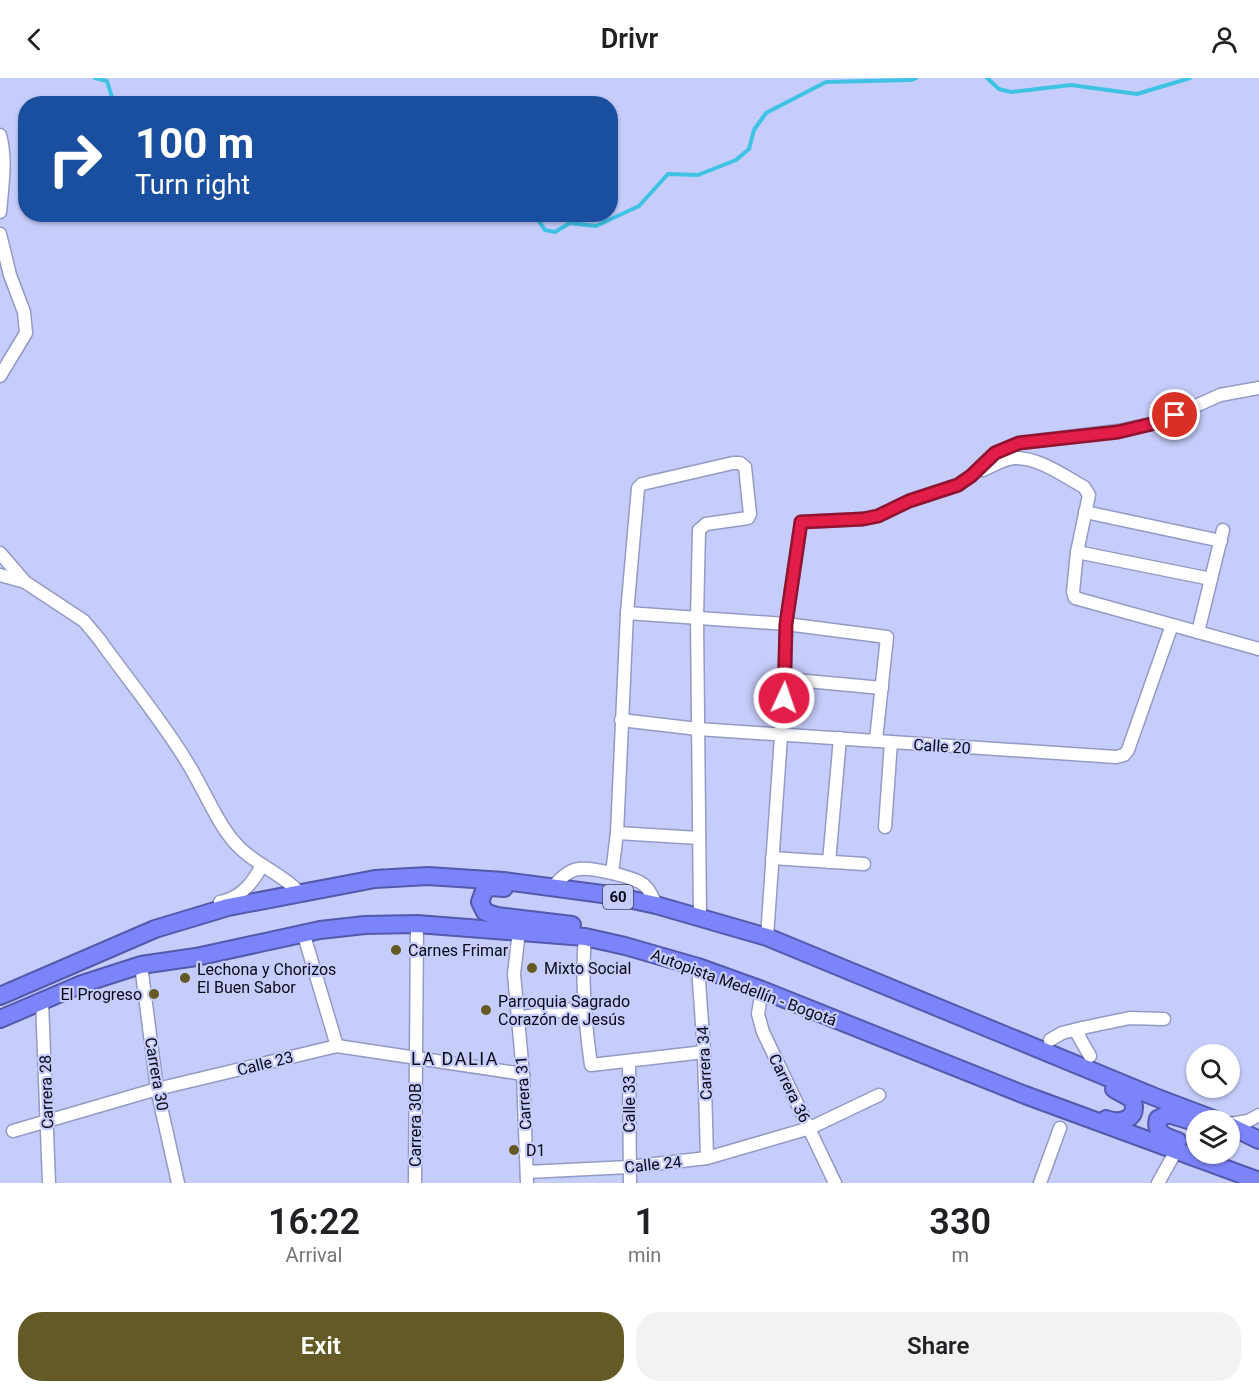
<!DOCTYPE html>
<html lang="en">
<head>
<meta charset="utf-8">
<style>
  :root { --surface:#fff; --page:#f2f2f2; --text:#202124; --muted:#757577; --accent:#645a26 }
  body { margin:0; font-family:Roboto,sans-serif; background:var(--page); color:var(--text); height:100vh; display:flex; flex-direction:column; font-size:22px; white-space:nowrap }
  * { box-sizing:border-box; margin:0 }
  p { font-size:20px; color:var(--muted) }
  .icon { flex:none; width:33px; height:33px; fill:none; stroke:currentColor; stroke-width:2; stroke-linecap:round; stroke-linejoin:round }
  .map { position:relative; height:1105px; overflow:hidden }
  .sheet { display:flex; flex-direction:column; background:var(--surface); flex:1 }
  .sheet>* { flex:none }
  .hud { position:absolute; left:18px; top:18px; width:600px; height:126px; border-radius:24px; box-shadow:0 2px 4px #0004; background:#1a4fa0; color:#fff; overflow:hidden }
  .tools { position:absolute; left:1186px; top:966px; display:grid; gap:12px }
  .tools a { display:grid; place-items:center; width:54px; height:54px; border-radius:50%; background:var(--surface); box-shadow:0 2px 4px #0004; font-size:30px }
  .pin { position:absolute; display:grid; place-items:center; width:51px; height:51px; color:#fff; margin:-26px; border:3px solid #fff; border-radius:50%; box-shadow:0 2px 6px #0007 }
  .me { position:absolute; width:66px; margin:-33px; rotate:3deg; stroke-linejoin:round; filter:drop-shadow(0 0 4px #0008) }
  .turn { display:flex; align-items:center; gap:21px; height:126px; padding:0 18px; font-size:27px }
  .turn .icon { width:78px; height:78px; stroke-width:2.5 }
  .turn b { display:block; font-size:42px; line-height:51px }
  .eta { display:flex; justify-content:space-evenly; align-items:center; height:102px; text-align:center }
  .eta b { font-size:36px; font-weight:600; line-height:42px }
  .cta { display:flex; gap:12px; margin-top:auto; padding:12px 18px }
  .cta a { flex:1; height:69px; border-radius:24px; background:var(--accent); color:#fff; font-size:24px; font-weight:600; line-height:69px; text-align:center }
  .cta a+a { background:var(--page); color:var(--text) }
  header { display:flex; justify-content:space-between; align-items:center; height:78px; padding:0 18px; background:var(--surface); font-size:27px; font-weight:600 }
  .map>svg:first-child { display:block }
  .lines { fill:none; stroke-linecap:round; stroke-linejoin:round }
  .stream { stroke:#3ec3e4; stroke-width:4 }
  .minor-casing { stroke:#939ac4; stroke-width:15 }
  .highway-casing { stroke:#5359ab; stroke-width:20 }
  .minor { stroke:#fff; stroke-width:12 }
  .highway { stroke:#7c84fa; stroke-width:16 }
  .route-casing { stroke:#92132f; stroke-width:15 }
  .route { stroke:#e11d48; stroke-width:10 }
  .poi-dot { fill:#645a26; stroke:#c6cdfa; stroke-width:2 }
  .labels { text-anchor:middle; stroke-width:4.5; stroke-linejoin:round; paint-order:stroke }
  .shield { fill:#c6cdfa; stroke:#41445c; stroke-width:1.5 }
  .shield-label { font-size:15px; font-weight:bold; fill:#080a18 }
  .street-label { font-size:16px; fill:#080a18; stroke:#c6cdfa }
  .poi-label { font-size:16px; fill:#080a18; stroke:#c6cdfa; text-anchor:start }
  .neighbourhood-label { font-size:18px; letter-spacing:1.5px; fill:#080a18; stroke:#c6cdfa }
</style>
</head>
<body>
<header><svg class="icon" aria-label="back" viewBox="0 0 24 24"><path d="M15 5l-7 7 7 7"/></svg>Drivr<svg class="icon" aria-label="person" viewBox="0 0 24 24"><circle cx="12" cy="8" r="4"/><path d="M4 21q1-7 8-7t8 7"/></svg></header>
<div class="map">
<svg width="1259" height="1105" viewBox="0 0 1259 1105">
  <rect width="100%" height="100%" fill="#c6cdfa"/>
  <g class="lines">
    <g class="stream">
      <polyline points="95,0 107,3 114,26"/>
      <polyline points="987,0 999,11 1011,14 1071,7 1137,16 1190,0"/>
      <polyline points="325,136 350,141 359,136"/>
      <polyline points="394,136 395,136"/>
      <polyline points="534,136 545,152 555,154 570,145 596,148 639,128 668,96 698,97 736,82 749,71 754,52 766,35 826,4 910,2 916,0"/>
    </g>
    <g class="minor-casing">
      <g id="minor">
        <path d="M0,57C7,82 2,109 0,134"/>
        <polyline points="0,156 10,197 24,234 26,255 0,298"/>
        <path d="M983,392C992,388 1003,381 1014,380C1038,379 1064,398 1084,409L1089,417L1077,474L1073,514L1075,520L1259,571"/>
        <polyline points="1085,434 1221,463"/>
        <polyline points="1077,474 1211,501"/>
        <path d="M0,475L25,504L84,543L99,561C128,602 161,641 187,684C203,709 217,746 237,767C254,786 281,795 299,814"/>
        <polyline points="0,497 25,504"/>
        <polyline points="627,535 786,546 887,559 876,662"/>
        <polyline points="1198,554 1223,452"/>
        <polyline points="785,601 882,610"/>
        <polyline points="621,642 698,651 1116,679 1124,677 1128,672 1172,547"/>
        <polyline points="885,749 891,664"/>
        <polyline points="617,755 699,760"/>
        <polyline points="772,780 864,786"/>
        <polyline points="829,784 840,660"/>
        <polyline points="612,795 617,755 627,535 638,410 642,406 733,385 740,385 745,389 750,436 748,440 706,446 699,452 697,540 700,839"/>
        <path d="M552,810C559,802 568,792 579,791C591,789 635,799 644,807C650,812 653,819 656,827"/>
        <path d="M220,824C241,820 253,805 262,787"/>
        <polyline points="519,853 514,896 523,996 527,1105"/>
        <polyline points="303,854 337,968"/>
        <path d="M585,859C581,901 585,945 591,987L704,974"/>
        <polyline points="767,859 785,601 786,546 801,444 863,441 878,438 909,423 958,407 971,398 995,375 1019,365 1118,353 1160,344 1220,317 1259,310"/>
        <polyline points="141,887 157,1011 178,1105"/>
        <polyline points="698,889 704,974 707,1080"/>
        <polyline points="762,912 758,936 763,954 835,1105"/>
        <polyline points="42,923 49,1105"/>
        <polyline points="517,940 585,929"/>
        <polyline points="1050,962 1062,955 1082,950"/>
        <polyline points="1090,978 1078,957 1082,950 1130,940 1164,941"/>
        <polyline points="629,983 630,1105"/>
        <polyline points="1230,1046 1248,1043 1259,1037"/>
        <polyline points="13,1053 157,1011 337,968 523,996"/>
        <polyline points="527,1094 629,1089 707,1080 810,1050 879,1017"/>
        <polyline points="415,1105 417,846"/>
        <polyline points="1040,1105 1060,1050"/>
        <polyline points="1158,1105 1176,1073"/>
      </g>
    </g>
    <g class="highway-casing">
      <g id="highway">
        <polyline points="504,810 490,809 484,813 480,824 485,834 497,838 572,847"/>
        <polyline points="0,918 155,851 228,829 375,801 428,798 504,803 610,817 656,827 767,859 1155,1019 1216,1042"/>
        <polyline points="0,941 82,906 141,887 196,879 320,852 365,847 417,846 585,859 625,868 698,889 762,912 1025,1017 1259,1103"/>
        <path d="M1106,1041C1122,1047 1140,1040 1132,1021L1114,1011"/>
        <polyline points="1230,1048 1259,1062"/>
        <path d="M1178,1063C1166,1059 1154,1055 1158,1041L1168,1036L1188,1042"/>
      </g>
    </g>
    <use href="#minor" class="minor"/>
    <use href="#highway" class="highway"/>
  </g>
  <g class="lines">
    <g class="route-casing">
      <polyline id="route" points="784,620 786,546 801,444 863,441 878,438 909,423 958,407 971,398 995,375 1019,365 1118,354 1160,344 1175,337"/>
    </g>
    <use href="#route" class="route"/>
  </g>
  <g class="poi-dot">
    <circle cx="396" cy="872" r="6"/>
    <circle cx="532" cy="890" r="6"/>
    <circle cx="185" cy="900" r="6"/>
    <circle cx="154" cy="916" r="6"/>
    <circle cx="486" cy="932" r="6"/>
    <circle cx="514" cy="1072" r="6"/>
  </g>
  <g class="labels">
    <rect class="shield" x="603" y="807" width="30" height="24" rx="4.5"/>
    <g class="shield-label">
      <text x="618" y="824">60</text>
    </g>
    <g class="street-label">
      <text transform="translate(942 668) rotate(4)" y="6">Calle 20</text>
      <text transform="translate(744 909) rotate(20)" y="6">Autopista Medellín - Bogotá</text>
      <text transform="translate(265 985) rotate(-14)" y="6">Calle 23</text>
      <text transform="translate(704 985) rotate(-93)" y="6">Carrera 34</text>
      <text transform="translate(157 996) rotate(80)" y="6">Carrera 30</text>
      <text transform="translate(790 1010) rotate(64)" y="6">Carrera 36</text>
      <text transform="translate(46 1014) rotate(-92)" y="6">Carrera 28</text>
      <text transform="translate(523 1015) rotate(-94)" y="6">Carrera 31</text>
      <text transform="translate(629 1026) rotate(-90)" y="6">Calle 33</text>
      <text transform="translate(415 1047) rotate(-90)" y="6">Carrera 30B</text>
      <text transform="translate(653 1086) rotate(-6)" y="6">Calle 24</text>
    </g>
    <g class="poi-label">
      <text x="408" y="878">Carnes Frimar</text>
      <text x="544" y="896">Mixto Social</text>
      <text x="197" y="897">Lechona y Chorizos<tspan x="197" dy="18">El Buen Sabor</tspan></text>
      <text x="142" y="922" text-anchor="end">El Progreso</text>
      <text x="498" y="929">Parroquia Sagrado<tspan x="498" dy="18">Corazón de Jesús</tspan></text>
      <text x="526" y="1078">D1</text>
    </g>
    <g class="neighbourhood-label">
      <text x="455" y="987">LA DALIA</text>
    </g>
  </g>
</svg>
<div class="tools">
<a><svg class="icon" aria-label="search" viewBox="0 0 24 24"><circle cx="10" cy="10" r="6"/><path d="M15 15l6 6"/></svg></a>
<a><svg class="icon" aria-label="layers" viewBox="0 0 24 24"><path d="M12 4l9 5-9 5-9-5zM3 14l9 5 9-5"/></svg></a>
</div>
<div class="pin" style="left:1175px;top:337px;background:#d93025"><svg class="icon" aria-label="arrive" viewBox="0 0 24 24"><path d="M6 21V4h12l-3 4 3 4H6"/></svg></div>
<svg class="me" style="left:784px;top:620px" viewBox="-20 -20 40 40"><circle r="17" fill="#e11d48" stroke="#fff" stroke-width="3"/><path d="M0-11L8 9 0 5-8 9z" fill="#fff"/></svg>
<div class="hud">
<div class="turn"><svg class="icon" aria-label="right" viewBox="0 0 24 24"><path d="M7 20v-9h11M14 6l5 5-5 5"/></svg><div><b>100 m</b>Turn right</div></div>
</div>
</div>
<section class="sheet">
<div class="eta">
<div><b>16:22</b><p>Arrival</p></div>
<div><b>1</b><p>min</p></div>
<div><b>330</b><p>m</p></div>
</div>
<div class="cta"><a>Exit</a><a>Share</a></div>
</section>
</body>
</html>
